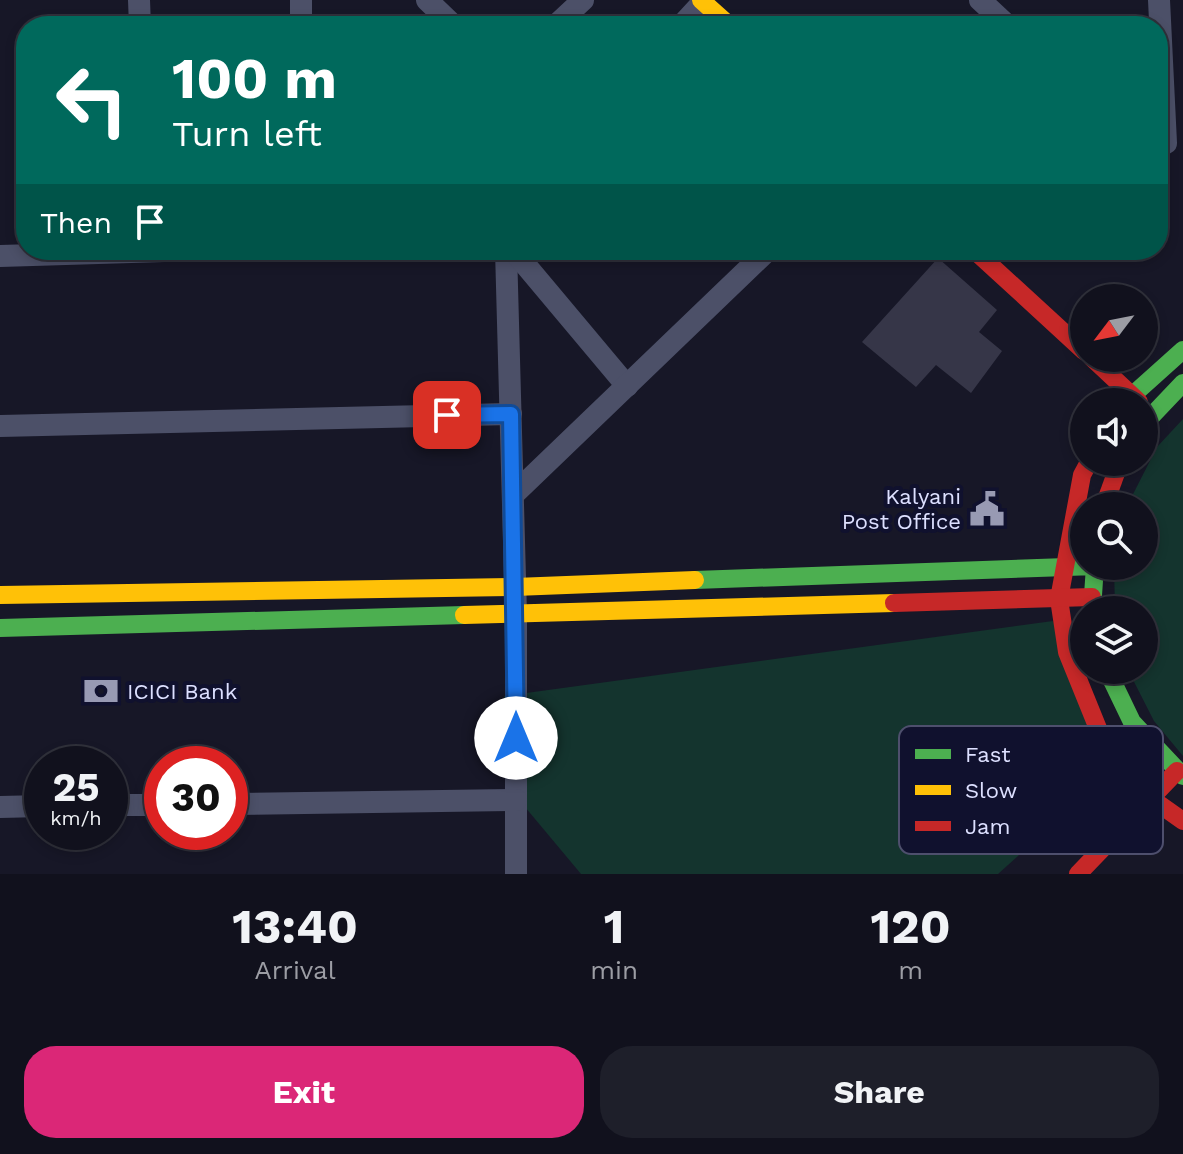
<!DOCTYPE html>
<html lang="en">
<head>
<meta charset="utf-8">
<style>
  :root { --surface:#11111d; --page:#1e1f2a; --text:#f1f3f6; --muted:#9c9da4; --line:#30313b; --accent:#db2777 }
  body { margin:0; font-family:"Work Sans",sans-serif; background:var(--page); color:var(--text); height:100vh; display:flex; flex-direction:column; font-size:30px; white-space:nowrap }
  * { box-sizing:border-box; margin:0 }
  p { font-size:26px; color:var(--muted) }
  .icon { flex:none; width:44px; height:44px; fill:none; stroke:currentColor; stroke-width:2; stroke-linecap:round; stroke-linejoin:round }
  .map { position:relative; height:874px; overflow:hidden }
  .sheet { display:flex; flex-direction:column; background:var(--surface); flex:1 }
  .sheet>* { flex:none }
  .banner { position:absolute; left:16px; top:16px; width:1152px; height:244px; border-radius:32px; box-shadow:0 4px 12px #0003,0 0 0 2px var(--line); background:#00695c; color:#fff; overflow:hidden }
  .needle { width:52px; rotate:238deg }
  .tools { position:absolute; left:1070px; top:284px; display:grid; gap:16px }
  .tools a { display:grid; place-items:center; width:88px; height:88px; border-radius:50%; background:var(--surface); box-shadow:0 4px 12px #0003,0 0 0 2px var(--line); font-size:40px }
  .speed { position:absolute; left:24px; top:746px; display:flex; gap:16px; font-size:40px; font-weight:700; text-align:center }
  .speed>* { display:grid; place-content:center; width:104px; height:104px; border-radius:50%; background:var(--surface); box-shadow:0 4px 12px #0003,0 0 0 2px var(--line); line-height:1 }
  .speed small { font-size:20px; font-weight:400 }
  .speed .limit { border:12px solid #d22; background:#fff; color:#111 }
  .pin { position:absolute; display:grid; place-items:center; width:68px; height:68px; color:#fff; margin:-34px; border-radius:16px; box-shadow:0 4px 12px #0006 }
  .me { position:absolute; width:88px; margin:-44px; rotate:0deg; stroke-linejoin:round; filter:drop-shadow(0 0 6px #0008) }
  .turn { display:flex; align-items:center; gap:28px; height:168px; padding:0 24px; font-size:36px }
  .turn .icon { width:104px; height:104px; stroke-width:2.5 }
  .turn b { display:block; font-size:56px; line-height:68px }
  .then { display:flex; align-items:center; height:76px; padding:0 24px; background:#0003; gap:16px; font-size:30px }
  .eta { display:flex; justify-content:space-evenly; align-items:center; height:136px; text-align:center }
  .eta b { font-size:48px; font-weight:700; line-height:56px }
  .button { display:flex; gap:16px; margin-top:auto; padding:16px 24px }
  .button a { flex:1; height:92px; border-radius:32px; background:var(--accent); color:#fff; font-size:32px; font-weight:700; line-height:92px; text-align:center }
  .button a+a { background:var(--page); color:var(--text) }
  .map>svg:first-child { display:block }
  .green { fill:#14342e }
  .building { fill:#363648 }
  .lines { fill:none; stroke-linecap:round; stroke-linejoin:round }
  .street { stroke:#4c5068; stroke-width:22 }
  .fast { stroke:#4caf50; stroke-width:18 }
  .slow { stroke:#ffc107; stroke-width:18 }
  .jam { stroke:#c62828; stroke-width:18 }
  .route-casing { stroke:#114b97; stroke-width:20 }
  .route { stroke:#1a73e8; stroke-width:14 }
  .labels { text-anchor:middle; stroke-width:8; stroke-linejoin:round; paint-order:stroke }
  .poi-label { font-size:22px; fill:#dde0ff; stroke:#10112e; text-anchor:end }
  .key { fill:#10112e; stroke:#4e4f6d; stroke-width:2 }
  .key-label { font-size:22px; fill:#dde0ff }
</style>
</head>
<body>
<div class="map">
<svg width="1183" height="874" viewBox="0 0 1183 874">
  <rect width="100%" height="100%" fill="#171727"/>
  <g class="green">
    <polygon points="1183,419 1183,756 1154,721 1128,670 1144,670 1144,610 1115,610 1114,566 1144,566 1144,506 1127,506 1157,447"/>
    <polygon points="1053,621 1115,769 998,874 581,874 525,807 504,696"/>
  </g>
  <polygon class="building" points="938,258 997,310 979,332 1002,351 971,393 936,365 916,387 862,342"/>
  <g class="lines">
    <g class="street">
      <polyline points="139,0 140,26"/>
      <polyline points="427,0 454,26"/>
      <polyline points="980,0 1008,26"/>
      <polyline points="301,26 301,0"/>
      <polyline points="555,26 583,0"/>
      <polyline points="681,26 703,2"/>
      <polyline points="1158,148 1166,143 1159,0"/>
      <polyline points="506,250 516,614 516,874"/>
      <polyline points="513,250 627,386"/>
      <polyline points="0,256 197,250"/>
      <polyline points="0,426 511,414"/>
      <polyline points="513,495 768,250"/>
      <polyline points="230,804 516,800"/>
      <polyline points="110,805 162,805"/>
      <polyline points="0,807 42,806"/>
    </g>
    <g class="fast">
      <polyline points="1125,402 1183,350"/>
      <polyline points="1144,424 1183,383"/>
      <polyline points="695,580 1095,566 1092,610"/>
      <polyline points="0,628 464,615"/>
      <polyline points="1107,670 1132,722 1183,776"/>
    </g>
    <g class="slow">
      <polyline points="701,0 730,26"/>
      <polyline points="0,595 515,587 695,580"/>
      <polyline points="464,615 894,603"/>
    </g>
    <g class="jam">
      <polyline points="974,250 1084,351"/>
      <polyline points="1092,358 1139,402"/>
      <polyline points="1089,462 1082,475 1059,599 1067,652 1099,731 1152,799 1183,821"/>
      <polyline points="1104,506 1120,462"/>
      <polyline points="894,603 1092,597"/>
      <polyline points="1078,874 1177,771"/>
    </g>
  </g>
  <g class="lines">
    <g class="route-casing">
      <polyline id="route" points="447,415 511,414 516,738"/>
    </g>
    <use href="#route" class="route"/>
  </g>
  <defs>
    <g id="civic-bare" transform="scale(2.76)"><path d="M-.6-6.5H3V-4.5H.6V-3L4-1V1h2V6H-6V1h2V-1L-.6-3ZM-1.2 2.5V6h2.4V2.5Z" fill="#989ab3" stroke="#10112e" stroke-width="2.5" paint-order="stroke"/></g>
    <g id="bank-bare" transform="scale(2.76)"><path d="M-6-4H6V4H-6ZM0-2.3a2.3 2.3 0 1 0 0 4.6a2.3 2.3 0 1 0 0-4.6Z" fill="#989ab3" stroke="#10112e" stroke-width="2.5" paint-order="stroke"/></g>
  </defs>
  <g fill-rule="evenodd">
    <use href="#civic-bare" x="987" y="509"/>
    <use href="#bank-bare" x="101" y="691"/>
  </g>
  <g class="labels">
    <g class="poi-label">
      <text x="961" y="504">Kalyani<tspan x="961" dy="25">Post Office</tspan></text>
      <text x="127" y="699" text-anchor="start">ICICI Bank</text>
    </g>
  </g>
  <rect x="899" y="726" width="264" height="128" rx="12" class="key"/>
  <rect x="915" y="749" width="36" height="10" fill="#4caf50"/>
  <rect x="915" y="785" width="36" height="10" fill="#ffc107"/>
  <rect x="915" y="821" width="36" height="10" fill="#c62828"/>
  <g class="key-label">
    <text x="965" y="762">Fast</text>
    <text x="965" y="798">Slow</text>
    <text x="965" y="834">Jam</text>
  </g>
</svg>
<div class="tools">
<a><svg class="needle" viewBox="-14 -14 28 28"><path d="M0-13l5 13h-10z" fill="#e53935"/><path d="M0 13l5-13h-10z" fill="#9c9da4"/></svg></a>
<a><svg class="icon" aria-label="sound" viewBox="0 0 24 24"><path d="M4 9h4l5-4v14l-5-4H4zM17 9q2 3 0 6"/></svg></a>
<a><svg class="icon" aria-label="search" viewBox="0 0 24 24"><circle cx="10" cy="10" r="6"/><path d="M15 15l6 6"/></svg></a>
<a><svg class="icon" aria-label="layers" viewBox="0 0 24 24"><path d="M12 4l9 5-9 5-9-5zM3 14l9 5 9-5"/></svg></a>
</div>
<div class="speed"><div>25<small>km/h</small></div><div class="limit">30</div></div>
<div class="pin" style="left:447px;top:415px;background:#d93025"><svg class="icon" aria-label="arrive" viewBox="0 0 24 24"><path d="M6 21V4h12l-3 4 3 4H6"/></svg></div>
<svg class="me" style="left:516px;top:738px" viewBox="-20 -20 40 40"><circle r="19" fill="#fff"/><path d="M0-13L10 11 0 6-10 11z" fill="#1a73e8"/></svg>
<div class="banner">
<div class="turn"><svg class="icon" aria-label="left" viewBox="0 0 24 24"><path d="M17 20v-9H6M10 6l-5 5 5 5"/></svg><div><b>100 m</b>Turn left</div></div>
<div class="then">Then<svg class="icon" aria-label="arrive" viewBox="0 0 24 24"><path d="M6 21V4h12l-3 4 3 4H6"/></svg></div>
</div>
</div>
<section class="sheet">
<div class="eta">
<div><b>13:40</b><p>Arrival</p></div>
<div><b>1</b><p>min</p></div>
<div><b>120</b><p>m</p></div>
</div>
<div class="button"><a>Exit</a><a>Share</a></div>
</section>
</body>
</html>
